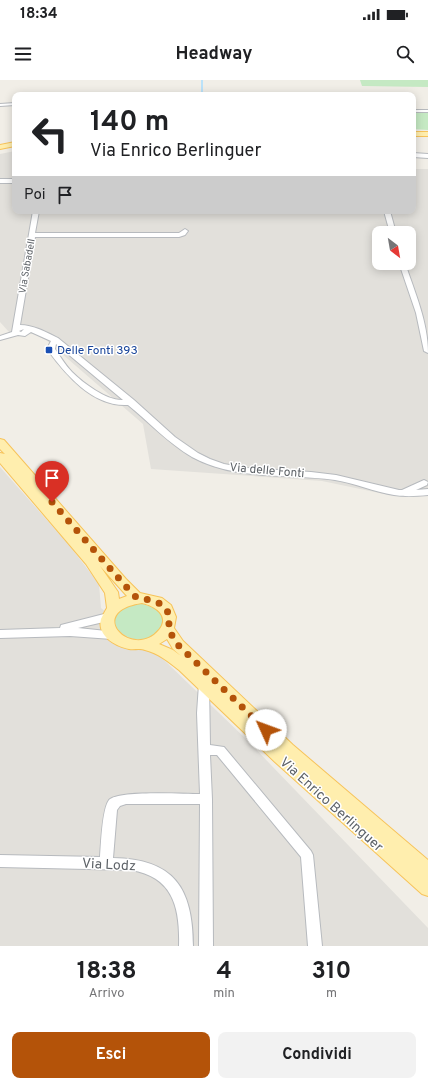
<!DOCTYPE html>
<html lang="it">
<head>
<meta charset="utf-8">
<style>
  :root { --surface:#fff; --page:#f2f2f2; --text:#202124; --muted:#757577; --accent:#b45309 }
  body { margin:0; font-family:Overpass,sans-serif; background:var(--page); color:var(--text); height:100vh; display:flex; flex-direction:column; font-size:15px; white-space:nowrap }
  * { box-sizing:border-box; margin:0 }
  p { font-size:13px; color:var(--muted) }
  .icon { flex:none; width:22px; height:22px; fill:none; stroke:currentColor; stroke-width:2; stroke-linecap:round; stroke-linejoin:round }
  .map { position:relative; height:866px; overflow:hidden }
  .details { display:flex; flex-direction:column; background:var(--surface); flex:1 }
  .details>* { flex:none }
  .hud { position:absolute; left:12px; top:12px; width:404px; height:122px; border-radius:8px; box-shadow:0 2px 10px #0003; background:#fff; color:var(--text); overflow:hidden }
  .needle { width:26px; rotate:149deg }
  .controls { position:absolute; left:372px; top:146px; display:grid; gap:8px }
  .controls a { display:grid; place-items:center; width:44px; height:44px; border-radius:8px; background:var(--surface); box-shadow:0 2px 10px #0003; font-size:20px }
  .pin { position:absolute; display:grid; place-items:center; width:34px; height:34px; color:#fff; margin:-41px -17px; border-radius:50% 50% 50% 0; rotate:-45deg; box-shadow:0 0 4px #0007 }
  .pin .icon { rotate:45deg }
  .me { position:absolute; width:44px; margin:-22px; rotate:313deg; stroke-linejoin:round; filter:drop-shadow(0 0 3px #0008) }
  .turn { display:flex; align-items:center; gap:14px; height:84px; padding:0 12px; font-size:18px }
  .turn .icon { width:52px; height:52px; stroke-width:2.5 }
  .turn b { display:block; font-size:28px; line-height:34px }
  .then { display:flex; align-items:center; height:38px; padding:0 12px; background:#0003; gap:8px; font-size:15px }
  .eta { display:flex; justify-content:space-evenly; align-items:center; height:68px; text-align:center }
  .eta b { font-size:24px; font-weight:700; line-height:28px }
  .action { display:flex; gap:8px; margin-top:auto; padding:8px 12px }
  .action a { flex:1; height:46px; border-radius:8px; background:var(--accent); color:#fff; font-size:16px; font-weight:700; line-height:46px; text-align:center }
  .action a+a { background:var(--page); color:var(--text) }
  .status { display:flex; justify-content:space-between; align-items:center; height:28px; padding:0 20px; background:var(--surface); direction:ltr }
  .status svg { height:11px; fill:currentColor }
  header { display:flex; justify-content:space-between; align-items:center; height:52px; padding:0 12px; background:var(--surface); font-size:18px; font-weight:700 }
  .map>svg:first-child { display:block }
  .industrial { fill:#e2e0db; fill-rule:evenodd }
  .green { fill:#c5e9c3 }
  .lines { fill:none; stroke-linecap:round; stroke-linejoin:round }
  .stream { stroke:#a9deff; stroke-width:1.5 }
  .minor-casing { stroke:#b7babe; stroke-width:2 }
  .major-casing { stroke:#f7c35a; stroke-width:2 }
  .minor { fill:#fff; fill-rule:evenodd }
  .major { fill:#ffeeae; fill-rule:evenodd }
  .route { stroke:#b45309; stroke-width:7; stroke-dasharray:0 12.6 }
  .transit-dot { fill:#1a4fb4; stroke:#fff; stroke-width:1.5 }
  .labels { text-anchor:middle; stroke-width:3; stroke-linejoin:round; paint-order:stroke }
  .far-street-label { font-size:10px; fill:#5e6368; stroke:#fff }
  .transit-label { font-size:12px; fill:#164399; stroke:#fff; text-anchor:start }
  .street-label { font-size:12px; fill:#5e6368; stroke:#fff }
  .near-street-label { font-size:14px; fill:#5e6368; stroke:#fff }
</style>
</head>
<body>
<div class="status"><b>18:34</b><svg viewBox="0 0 49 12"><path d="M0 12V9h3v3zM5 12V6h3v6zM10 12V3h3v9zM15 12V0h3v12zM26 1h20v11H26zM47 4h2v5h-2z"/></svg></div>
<header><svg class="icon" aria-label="menu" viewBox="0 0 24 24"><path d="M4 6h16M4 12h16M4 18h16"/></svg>Headway<svg class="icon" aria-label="search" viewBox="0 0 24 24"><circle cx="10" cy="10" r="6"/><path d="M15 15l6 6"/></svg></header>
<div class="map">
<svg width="428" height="866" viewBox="0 0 428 866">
  <rect width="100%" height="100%" fill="#f1eee7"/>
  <g class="industrial">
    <path d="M15,71V131H413V89H428V415H389L322,401L151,389L143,344L46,260L34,254L9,252L0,242V74ZM379,153H409V183H379Z"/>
    <polygon points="0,387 69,465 99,504 101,528 163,579 245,658 428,848 428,866 0,866"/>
  </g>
  <g class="green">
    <polygon points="360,0 428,0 428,7 362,6"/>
    <polygon points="413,33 428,33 428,50 413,49"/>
    <path d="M140,523L158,529L164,540C149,583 91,544 125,527C129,525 135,524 140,523Z"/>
  </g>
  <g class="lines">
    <polyline class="stream" points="202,0 202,15"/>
    <g class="minor-casing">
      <g id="minor">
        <polygon points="15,23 15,25 0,26 0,24"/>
        <rect x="413" y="30" width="15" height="2"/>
        <polygon points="413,73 428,74 428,78 413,77"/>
        <rect x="0" y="99" width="15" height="4"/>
        <path d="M33,131H39L35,153H179L185,149L188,151L185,155L179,157H35L20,245C33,245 46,252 58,258L134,320L175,357L198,373L210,379L224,384L246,388L311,392L336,395L399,410H402L424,400L428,402L427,405L416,410L428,409V415C417,416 406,417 394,415C374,412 355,403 335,400C287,393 236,401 192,377C168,363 149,342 128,325C93,327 66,295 47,269L51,261L31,252L25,256L18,255L0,260V256L12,252ZM24,249L21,252L19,251ZM56,264L123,320C107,321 83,303 72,292C65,285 60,276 55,269Z"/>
        <polygon points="384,131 390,131 396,153 390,153"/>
        <path d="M399,183H405C415,213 428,242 428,273L424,271L416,233Z"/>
        <polygon points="108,533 112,534 113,537 112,540 78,548 116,552 117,555 116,558 112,559 70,556 0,558 0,550 60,548 61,545"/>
        <path d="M204,600L208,601L209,604L210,665L224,667L311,771L313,775L322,866H308L301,777L217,675H210L212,719L213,866H199L200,724H126L120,726L117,730L113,778C174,779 193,808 193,866H179C180,829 174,797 131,790L0,787V775L100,777C101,765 102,729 109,720C118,710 184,714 200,714L197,633L199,604L200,601Z"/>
      </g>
    </g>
    <g class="major-casing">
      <g id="major">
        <rect x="413" y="52" width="15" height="4"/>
        <polygon points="15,62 15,66 0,69 0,65"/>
        <path d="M0,359L4,360L126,499L140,513L162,518L171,525L176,537L174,548L183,561L293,665L428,780V816L422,814L275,682L179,590C169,582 158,573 145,570C140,568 134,570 129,569C115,566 97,556 101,539C103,535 105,531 107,528L105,513L86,484L0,383V373L5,374L0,369ZM100,486L127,516L119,519L118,512ZM142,523C154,526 171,535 159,550C133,581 83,532 142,523ZM167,559L173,569L181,576L173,570L159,564Z"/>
      </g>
    </g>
    <use href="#minor" class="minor"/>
    <use href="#major" class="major"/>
  </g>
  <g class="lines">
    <polyline class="route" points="52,422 129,510 137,518 156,521 166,528 170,538 168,549 178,565 266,650"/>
  </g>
  <rect class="transit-dot" x="45" y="266" width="8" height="8" rx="2"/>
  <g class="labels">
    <g class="far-street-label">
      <text transform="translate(26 186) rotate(-80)" y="4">Via Sabadell</text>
    </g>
    <g class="transit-label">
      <text x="57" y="274">Delle Fonti 393</text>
    </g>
    <g class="street-label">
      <text transform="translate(267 390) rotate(5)" y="4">Via delle Fonti</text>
    </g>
    <g class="near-street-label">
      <text transform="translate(332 724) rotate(42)" y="5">Via Enrico Berlinguer</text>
      <text transform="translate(109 784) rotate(3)" y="5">Via Lodz</text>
    </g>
  </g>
</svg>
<div class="controls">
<a><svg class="needle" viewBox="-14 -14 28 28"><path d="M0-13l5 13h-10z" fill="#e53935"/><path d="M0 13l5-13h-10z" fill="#757577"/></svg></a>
</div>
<div class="pin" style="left:52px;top:422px;background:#d93025"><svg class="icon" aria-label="arrive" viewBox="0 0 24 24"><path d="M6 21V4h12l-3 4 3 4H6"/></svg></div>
<svg class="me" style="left:266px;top:650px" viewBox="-20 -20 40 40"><circle r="19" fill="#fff"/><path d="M0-13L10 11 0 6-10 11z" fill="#b45309"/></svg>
<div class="hud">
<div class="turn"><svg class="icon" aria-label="left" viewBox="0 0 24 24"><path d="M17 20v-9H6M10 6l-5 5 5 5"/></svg><div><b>140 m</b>Via Enrico Berlinguer</div></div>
<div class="then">Poi<svg class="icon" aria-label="arrive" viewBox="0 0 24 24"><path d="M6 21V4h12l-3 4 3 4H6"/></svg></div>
</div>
</div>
<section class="details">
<div class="eta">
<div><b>18:38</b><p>Arrivo</p></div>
<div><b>4</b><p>min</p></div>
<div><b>310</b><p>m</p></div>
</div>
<div class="action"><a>Esci</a><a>Condividi</a></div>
</section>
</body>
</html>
